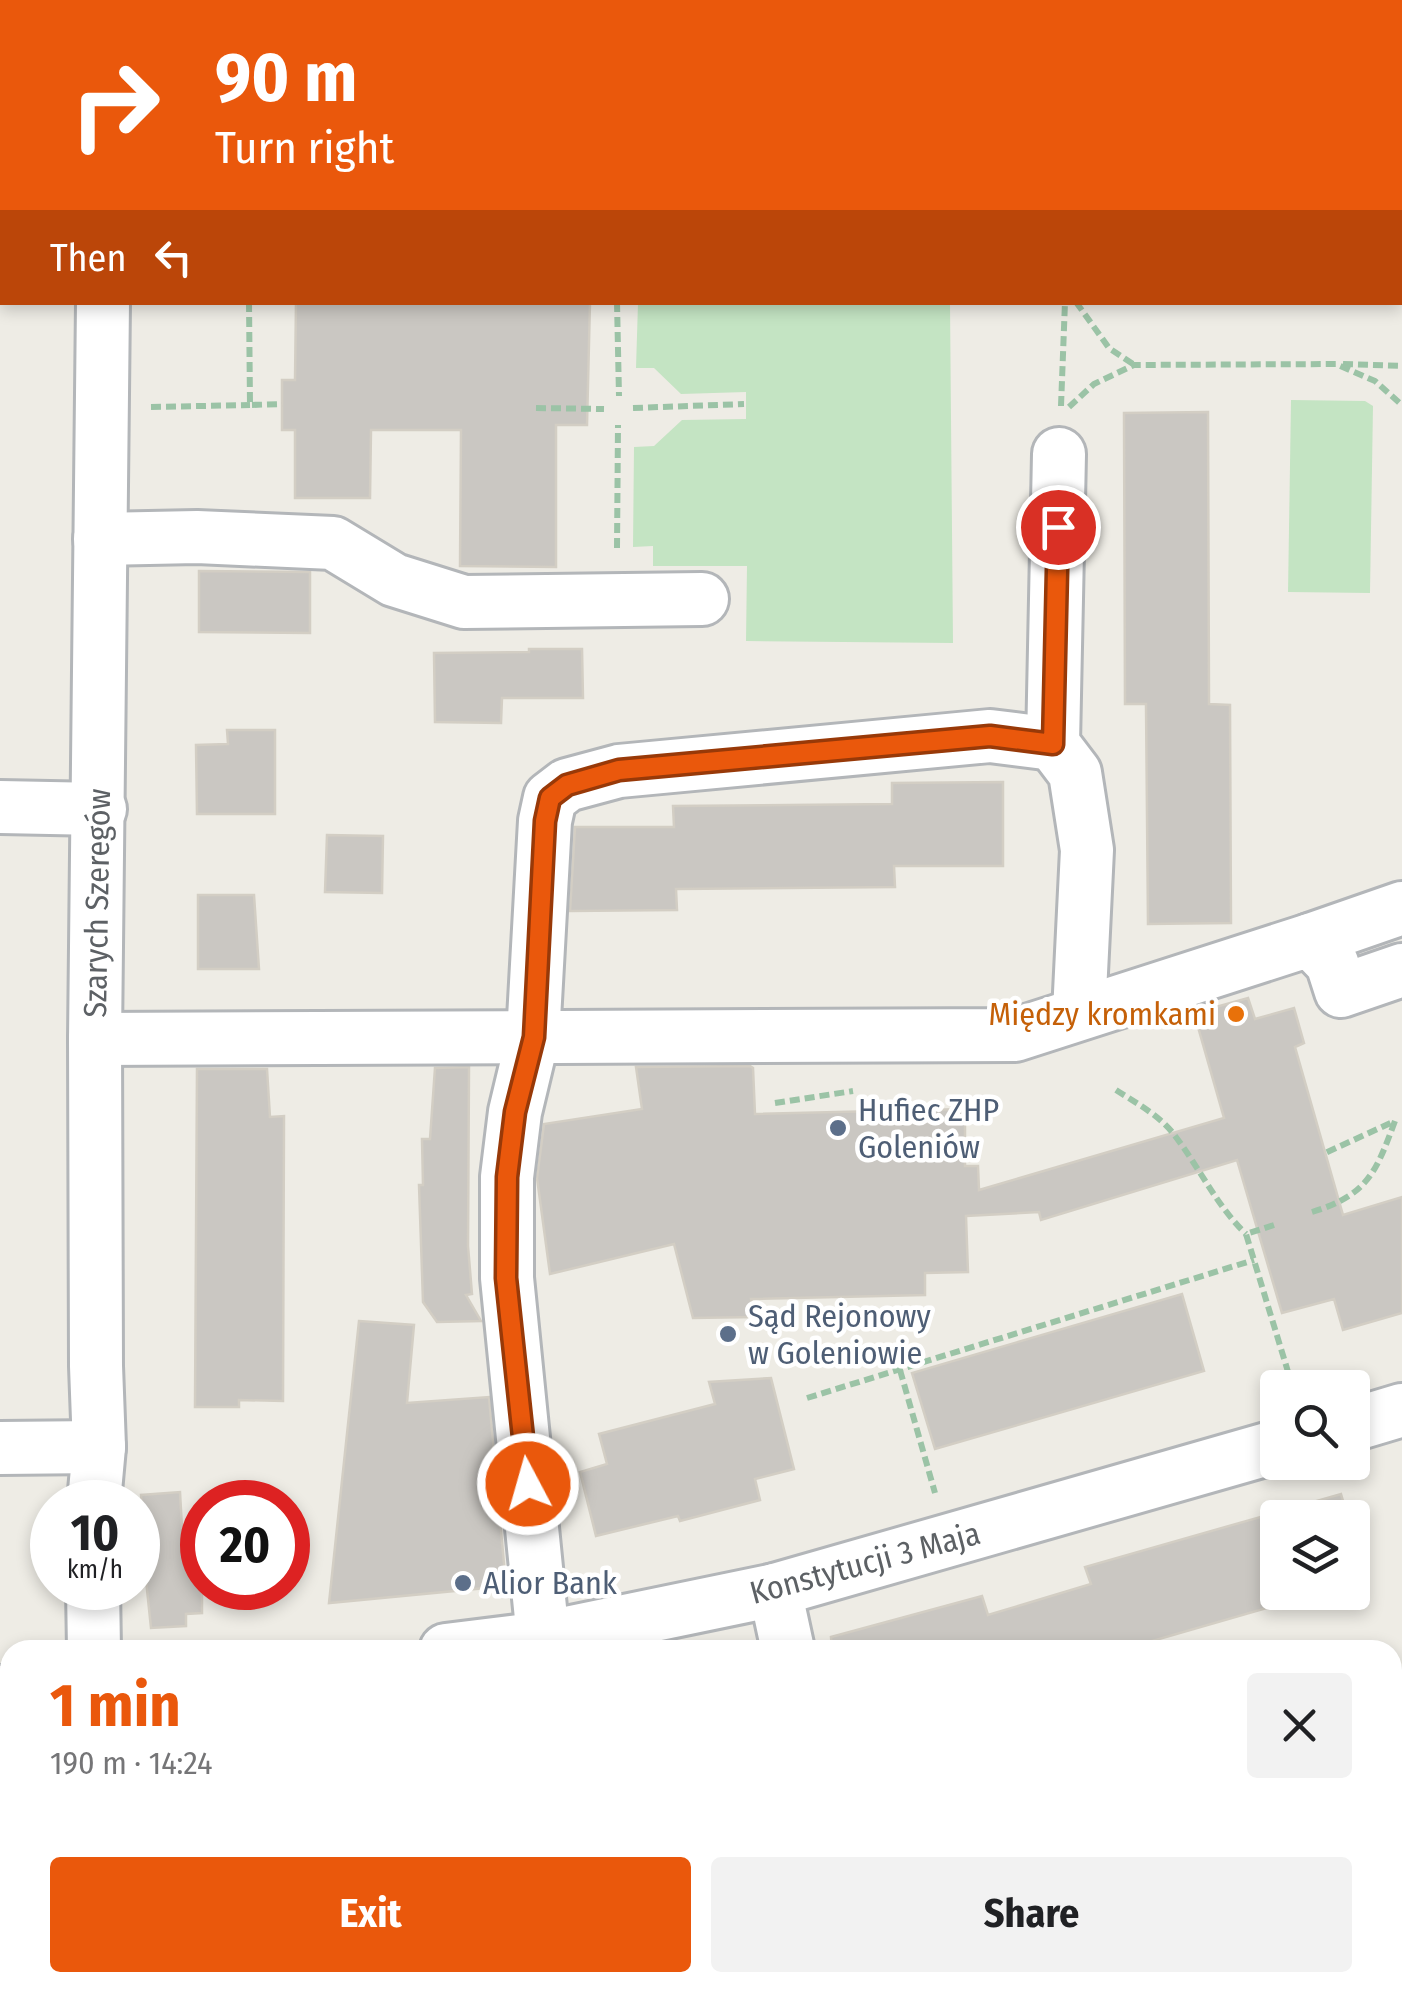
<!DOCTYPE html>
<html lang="en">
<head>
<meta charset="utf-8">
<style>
  :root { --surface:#fff; --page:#f2f2f2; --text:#202124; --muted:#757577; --accent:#ea580c }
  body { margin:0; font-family:"Fira Sans Condensed",sans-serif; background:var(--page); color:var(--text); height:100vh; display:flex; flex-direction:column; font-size:38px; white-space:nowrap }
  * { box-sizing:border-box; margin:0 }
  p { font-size:32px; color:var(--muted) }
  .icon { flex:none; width:55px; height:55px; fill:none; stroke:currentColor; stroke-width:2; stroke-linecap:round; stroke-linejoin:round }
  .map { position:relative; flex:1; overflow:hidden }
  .drawer { position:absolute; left:0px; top:1640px; width:1402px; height:352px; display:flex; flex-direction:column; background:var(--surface); border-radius:30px 30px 0 0; box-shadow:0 5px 15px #0003 }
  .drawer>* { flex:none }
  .guide { position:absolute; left:0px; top:0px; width:1402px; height:305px; box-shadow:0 5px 15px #0003; background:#ea580c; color:#fff; overflow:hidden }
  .buttons { position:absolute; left:1260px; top:1370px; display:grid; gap:20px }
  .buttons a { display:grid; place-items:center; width:110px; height:110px; border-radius:10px; background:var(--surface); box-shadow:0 5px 15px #0003; font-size:50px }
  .speed { position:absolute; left:30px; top:1480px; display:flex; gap:20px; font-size:50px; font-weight:700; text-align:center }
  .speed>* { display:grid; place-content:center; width:130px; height:130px; border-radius:50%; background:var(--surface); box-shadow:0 5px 15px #0003; line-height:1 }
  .speed small { font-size:25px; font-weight:400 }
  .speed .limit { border:15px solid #d22; background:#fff; color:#111 }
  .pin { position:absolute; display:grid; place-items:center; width:85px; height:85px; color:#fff; margin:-42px; border:5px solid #fff; border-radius:50%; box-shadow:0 2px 10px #0007 }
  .me { position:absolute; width:110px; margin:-55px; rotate:354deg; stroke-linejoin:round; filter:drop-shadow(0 0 8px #0008) }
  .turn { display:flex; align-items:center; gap:35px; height:210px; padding:0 50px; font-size:45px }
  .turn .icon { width:130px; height:130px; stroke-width:2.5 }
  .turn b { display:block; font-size:70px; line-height:85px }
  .then { display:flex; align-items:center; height:95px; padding:0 50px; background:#0003; gap:20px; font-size:38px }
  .round { display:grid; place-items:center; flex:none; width:105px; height:105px; border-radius:10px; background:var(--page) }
  .headline { display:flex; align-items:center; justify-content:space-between; height:170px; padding:0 50px }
  h1 { font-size:60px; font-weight:700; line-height:75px; color:var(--accent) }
  .cta { display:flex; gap:20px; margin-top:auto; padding:20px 50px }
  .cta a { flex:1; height:115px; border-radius:10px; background:var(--accent); color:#fff; font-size:40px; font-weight:700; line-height:115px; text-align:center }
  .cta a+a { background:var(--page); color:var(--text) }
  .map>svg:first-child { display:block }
  .green { fill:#c4e4c3 }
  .building { fill:#cac7c2; stroke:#d3cec4; stroke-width:2.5 }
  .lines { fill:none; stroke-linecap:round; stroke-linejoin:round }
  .minor-casing { stroke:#b3b6b9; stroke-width:58 }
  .path { stroke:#9bc3a6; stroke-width:6; stroke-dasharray:10 5; stroke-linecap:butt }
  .minor { stroke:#fff; stroke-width:52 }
  .route-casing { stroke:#983908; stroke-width:25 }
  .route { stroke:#ea580c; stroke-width:18 }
  .food-dot { fill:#e8710a; stroke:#fff; stroke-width:4 }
  .service-dot { fill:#5c6f8a; stroke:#fff; stroke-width:4 }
  .labels { text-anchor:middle; stroke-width:9; stroke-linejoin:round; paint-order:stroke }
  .street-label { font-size:32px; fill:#5d6165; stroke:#fff }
  .food-label { font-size:32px; fill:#c56008; stroke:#fff; text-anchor:end }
  .service-label { font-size:32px; fill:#4e5e75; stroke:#fff; text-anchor:start }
</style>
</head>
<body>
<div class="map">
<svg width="1402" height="1992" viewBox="0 0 1402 1992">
  <rect width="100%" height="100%" fill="#eeece5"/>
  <g class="green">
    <polygon points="638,303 950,303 953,643 746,641 747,566 653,566 653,546 633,547 634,447 654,446 682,420 746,419 746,392 681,394 654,368 636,368"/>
    <polygon points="1291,400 1365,401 1373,406 1370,593 1288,592"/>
  </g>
  <g class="building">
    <polygon points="296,302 590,302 587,425 556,425 556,567 460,566 461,430 371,430 370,498 295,498 295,430 282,430 282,380 295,380"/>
    <polygon points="1208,412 1209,704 1230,705 1231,923 1148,924 1146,704 1125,704 1124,413"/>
    <polygon points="199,571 310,572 310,633 199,632"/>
    <polygon points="529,649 582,649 583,698 502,698 501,723 435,722 434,653 529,652"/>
    <polygon points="227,730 275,730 275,814 197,814 196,745 228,744"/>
    <polygon points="1003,782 1003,866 894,866 895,887 676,889 677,910 570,911 575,827 674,827 673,806 892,804 892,783"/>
    <polygon points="327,835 383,836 382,893 325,892"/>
    <polygon points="198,895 254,895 259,969 198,969"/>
    <polygon points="1248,998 1255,1019 1294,1008 1304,1043 1295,1047 1343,1215 1402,1197 1402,1313 1343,1330 1334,1299 1282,1313 1237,1160 1041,1220 1039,1212 966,1216 968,1272 925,1273 925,1295 751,1299 755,1317 693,1318 674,1244 550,1274 537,1178 544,1124 642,1109 636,1067 750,1066 753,1068 755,1114 965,1109 965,1166 978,1166 979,1190 1224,1118 1194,1013"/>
    <polygon points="469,1067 468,1246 472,1294 466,1295 481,1321 437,1322 423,1302 419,1185 423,1185 422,1139 430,1139 435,1068"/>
    <polygon points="197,1069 267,1069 270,1117 284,1116 283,1401 239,1400 239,1407 195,1407"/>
    <polygon points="1182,1294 1204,1371 935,1449 912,1373"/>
    <polygon points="359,1321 414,1325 407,1403 489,1397 506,1586 329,1603"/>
    <polygon points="771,1378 794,1469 755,1479 760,1500 680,1521 678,1516 596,1536 580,1472 607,1464 599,1434 715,1404 709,1382"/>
    <polygon points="180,1492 182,1528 202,1527 202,1613 186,1614 186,1626 151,1628 141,1532 144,1532 141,1495"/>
    <polygon points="1341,1494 1348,1518 1278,1518 1278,1592 1322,1592 1121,1650 832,1650 831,1637 982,1596 988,1615 1091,1584 1085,1567"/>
    <polygon points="1352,1534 1366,1580 1352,1584"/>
  </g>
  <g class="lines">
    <g class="minor-casing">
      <g id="minor">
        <polyline points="104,0 104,2"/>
        <polyline points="1059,454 1053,744 1075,773 1087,850 1079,1013"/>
        <polyline points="100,539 197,537 333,543 394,580 464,602 702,599"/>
        <polyline points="0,807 100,809"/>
        <polyline points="1310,940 1402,908"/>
        <polyline points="95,1039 1015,1035 1310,940 1332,963 1341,991 1402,970"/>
        <polyline points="1352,1425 1402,1410"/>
        <polyline points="0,1448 99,1447"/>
        <polyline points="94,1502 99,1447 96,1366 95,1039 103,302"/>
        <polyline points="93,1588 94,1650"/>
        <polyline points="775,1590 788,1650"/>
        <polyline points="543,1638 507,1278 507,1177 515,1112 533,1037 545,821 550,798 567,785 619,771 990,736 1053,744"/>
        <polyline points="446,1650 543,1638 775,1590 1278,1446"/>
        <polyline points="0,1692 10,1692"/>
        <polyline points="495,1982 497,1992"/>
      </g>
    </g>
    <g class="path">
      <polyline points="492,0 493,2"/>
      <polyline points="614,0 614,2"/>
      <polyline points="1400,125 1402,125"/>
      <polyline points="2,282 2,281"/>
      <polyline points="249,302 250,405 282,404"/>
      <polyline points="617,302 619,396"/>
      <polyline points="1076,302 1109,348 1133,364"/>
      <polyline points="1343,364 1402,366"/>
      <polyline points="1061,406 1065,302"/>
      <polyline points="151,407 250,405"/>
      <polyline points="1069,407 1094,384 1134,365 1336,364 1375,381 1402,405"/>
      <polyline points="536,408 604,409"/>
      <polyline points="633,408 744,404"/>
      <polyline points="617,548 618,425"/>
      <path d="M1116,1090C1136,1103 1157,1114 1172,1132C1199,1166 1215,1204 1246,1234"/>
      <polyline points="775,1103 853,1091"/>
      <path d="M1312,1212C1368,1195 1376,1172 1395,1121L1325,1153"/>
      <polyline points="1274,1225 1246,1234 1289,1375"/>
      <polyline points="900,1370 935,1493"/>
      <polyline points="807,1398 1254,1260"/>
    </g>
    <use href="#minor" class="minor"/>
  </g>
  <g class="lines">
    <g class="route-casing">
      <polyline id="route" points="528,1484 506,1278 507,1177 515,1112 534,1037 545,821 550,798 567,785 619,770 990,736 1053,744 1058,527"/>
    </g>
    <use href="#route" class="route"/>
  </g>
  <circle class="food-dot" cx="1236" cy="1014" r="10"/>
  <g class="service-dot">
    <circle cx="838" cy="1128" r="10"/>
    <circle cx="728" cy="1334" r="10"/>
    <circle cx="463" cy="1583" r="10"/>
  </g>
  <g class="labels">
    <g class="street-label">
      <text transform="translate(97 903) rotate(-89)" y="11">Szarych Szeregów</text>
      <text transform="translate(865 1563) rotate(-15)" y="11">Konstytucji 3 Maja</text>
    </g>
    <g class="food-label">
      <text x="1216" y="1025">Między kromkami</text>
    </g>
    <g class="service-label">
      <text x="858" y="1121">Hufiec ZHP<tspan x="858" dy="37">Goleniów</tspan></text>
      <text x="748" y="1327">Sąd Rejonowy<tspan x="748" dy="37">w Goleniowie</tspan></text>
      <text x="483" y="1594">Alior Bank</text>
    </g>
  </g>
</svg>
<div class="buttons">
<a><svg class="icon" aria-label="search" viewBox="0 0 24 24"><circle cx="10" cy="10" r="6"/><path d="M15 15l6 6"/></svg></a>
<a><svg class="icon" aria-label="layers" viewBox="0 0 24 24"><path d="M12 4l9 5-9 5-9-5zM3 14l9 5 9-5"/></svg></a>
</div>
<div class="speed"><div>10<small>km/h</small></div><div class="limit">20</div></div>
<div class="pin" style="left:1058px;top:527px;background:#d93025"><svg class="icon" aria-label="arrive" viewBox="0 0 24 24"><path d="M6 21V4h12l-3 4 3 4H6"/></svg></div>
<svg class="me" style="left:528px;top:1484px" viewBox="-20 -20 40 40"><circle r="17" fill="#ea580c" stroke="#fff" stroke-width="3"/><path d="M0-11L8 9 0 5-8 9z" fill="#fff"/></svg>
<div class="guide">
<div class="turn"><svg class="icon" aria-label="right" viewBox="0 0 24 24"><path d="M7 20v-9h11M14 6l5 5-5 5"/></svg><div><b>90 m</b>Turn right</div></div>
<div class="then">Then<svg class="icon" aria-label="left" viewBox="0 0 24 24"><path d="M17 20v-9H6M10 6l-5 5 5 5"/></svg></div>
</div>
<section class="drawer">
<div class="headline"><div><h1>1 min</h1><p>190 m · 14:24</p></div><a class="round"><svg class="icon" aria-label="close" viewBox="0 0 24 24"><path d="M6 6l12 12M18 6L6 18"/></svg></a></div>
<div class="cta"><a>Exit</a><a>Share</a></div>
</section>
</div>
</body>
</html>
